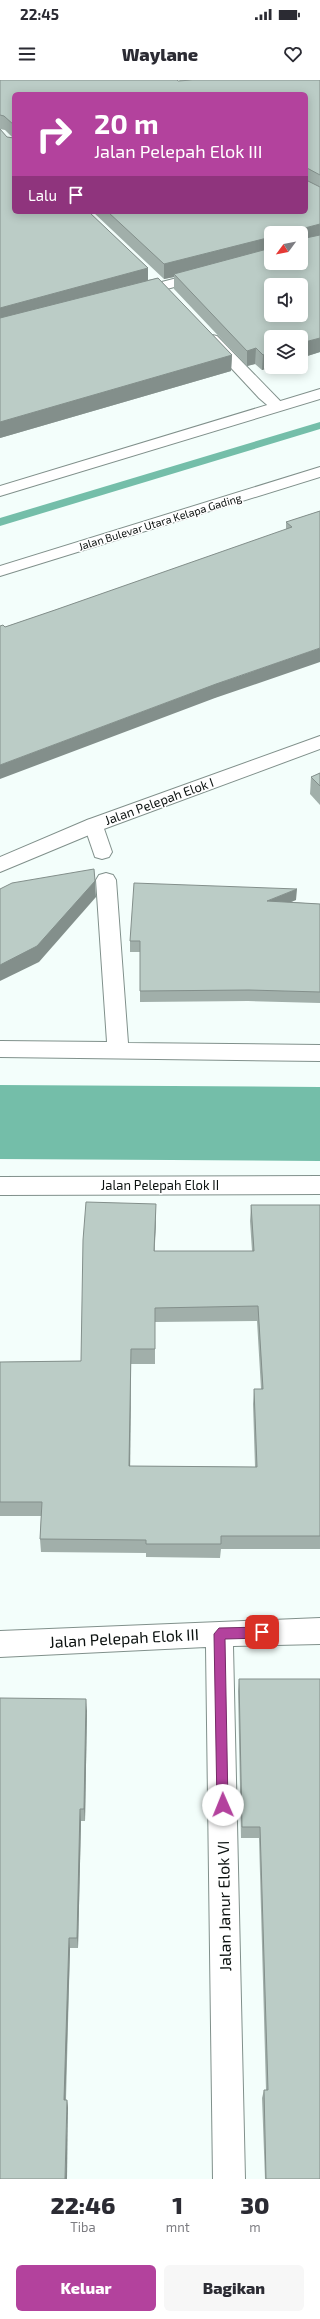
<!DOCTYPE html>
<html lang="id">
<head>
<meta charset="utf-8">
<style>
  :root { --surface:#fff; --page:#f7f7f7; --text:#2b2b33; --muted:#7c7c81; --accent:#b3429d }
  body { margin:0; font-family:"Exo 2",sans-serif; background:var(--page); color:var(--text); height:100vh; display:flex; flex-direction:column; font-size:15px; white-space:nowrap }
  * { box-sizing:border-box; margin:0 }
  p { font-size:13px; color:var(--muted) }
  .icon { flex:none; width:22px; height:22px; fill:none; stroke:currentColor; stroke-width:2; stroke-linecap:round; stroke-linejoin:round }
  .map { position:relative; height:2099px; overflow:hidden }
  .drawer { display:flex; flex-direction:column; background:var(--surface); flex:1 }
  .drawer>* { flex:none }
  .guide { position:absolute; left:12px; top:12px; width:296px; height:122px; border-radius:6px; box-shadow:0 2px 10px #0003; background:#b3429d; color:#fff; overflow:hidden }
  .needle { width:26px; rotate:238deg }
  .tools { position:absolute; left:264px; top:146px; display:grid; gap:8px }
  .tools a { display:grid; place-items:center; width:44px; height:44px; border-radius:6px; background:var(--surface); box-shadow:0 2px 10px #0003; font-size:20px }
  .pin { position:absolute; display:grid; place-items:center; width:34px; height:34px; color:#fff; margin:-17px; border-radius:8px; box-shadow:0 2px 6px #0006 }
  .me { position:absolute; width:44px; margin:-22px; rotate:359deg; stroke-linejoin:round; filter:drop-shadow(0 0 3px #0008) }
  .turn { display:flex; align-items:center; gap:14px; height:84px; padding:0 16px; font-size:18px }
  .turn .icon { width:52px; height:52px; stroke-width:2.5 }
  .turn b { display:block; font-size:28px; line-height:34px }
  .then { display:flex; align-items:center; height:38px; padding:0 16px; background:#0003; gap:8px; font-size:15px }
  .eta { display:flex; justify-content:space-evenly; align-items:center; height:68px; text-align:center }
  .eta b { font-size:24px; font-weight:800; line-height:28px }
  .cta { display:flex; gap:8px; margin-top:auto; padding:8px 16px }
  .cta a { flex:1; height:46px; border-radius:6px; background:var(--accent); color:#fff; font-size:16px; font-weight:800; line-height:46px; text-align:center }
  .cta a+a { background:var(--page); color:var(--text) }
  .status { display:flex; justify-content:space-between; align-items:center; height:28px; padding:0 20px; background:var(--surface); direction:ltr }
  .status svg { height:11px; fill:currentColor }
  header { display:flex; justify-content:space-between; align-items:center; height:52px; padding:0 16px; background:var(--surface); font-size:18px; font-weight:800 }
  .map>svg:first-child { display:block }
  .lines { fill:none; stroke-linecap:round; stroke-linejoin:round }
  .stream { fill:#74bea9; fill-rule:evenodd }
  .river { fill:#74bea9; fill-rule:evenodd }
  .service-casing { stroke:#80908b; stroke-width:2 }
  .minor-casing { stroke:#80908b; stroke-width:2 }
  .secondary-casing { stroke:#80908b; stroke-width:2 }
  .service { fill:#fff; fill-rule:evenodd }
  .minor { fill:#fff; fill-rule:evenodd }
  .secondary { fill:#fff; fill-rule:evenodd }
  .wall { fill:#a1afaa; fill-rule:evenodd }
  .shaded-wall { fill:#838f8b }
  .building { fill:#bbccc6; stroke:#838f8b; fill-rule:evenodd }
  .route { fill:#b3429d; stroke:#742b66 }
  .labels { text-anchor:middle; stroke-width:3; stroke-linejoin:round; paint-order:stroke }
  .far-street-label { font-size:11px; fill:#0c1210; stroke:#fff }
  .street-label { font-size:13px; fill:#0c1210; stroke:#fff }
  .near-street-label { font-size:16px; fill:#0c1210; stroke:#fff }
</style>
</head>
<body>
<div class="status"><b>22:45</b><svg viewBox="0 0 49 12"><path d="M0 12V9h3v3zM5 12V6h3v6zM10 12V3h3v9zM15 12V0h3v12zM26 1h20v11H26zM47 4h2v5h-2z"/></svg></div>
<header><svg class="icon" aria-label="menu" viewBox="0 0 24 24"><path d="M4 6h16M4 12h16M4 18h16"/></svg>Waylane<svg class="icon" aria-label="heart" viewBox="0 0 24 24"><path d="M12 20l-8-8c-3-5 5-10 8-4 3-6 11-1 8 4z"/></svg></header>
<div class="map">
<svg width="320" height="2099" viewBox="0 0 320 2099">
  <rect width="100%" height="100%" fill="#f3fefb"/>
  <g class="lines">
    <polygon class="stream" points="320,342 320,349 0,446 0,438"/>
    <polygon class="river" points="0,1005 320,1007 320,1081 0,1079"/>
    <g class="service-casing">
      <g id="service">
        <polygon points="94,739 101,740 112,772 109,777 102,779 95,777 84,745 87,740"/>
        <polygon points="106,793 113,795 116,800 128,963 320,965 320,981 0,977 0,961 107,962 96,800 99,795"/>
      </g>
    </g>
    <g class="minor-casing">
      <g id="minor">
        <polygon points="204,191 211,195 209,198 136,217 129,213 131,210"/>
        <polygon points="212,255 217,256 286,327 283,330 273,330 259,318 207,262 205,259 207,256"/>
        <polygon points="320,656 320,669 101,750 0,792 0,777 87,740"/>
        <polygon points="320,1096 320,1114 0,1115 0,1097"/>
        <polygon points="320,1538 320,1564 233,1566 245,2099 213,2099 206,1567 0,1577 0,1551"/>
      </g>
    </g>
    <g class="secondary-casing">
      <g id="secondary">
        <polygon points="320,309 320,319 0,416 0,406"/>
        <polygon points="320,387 320,397 0,496 0,486"/>
      </g>
    </g>
    <use href="#service" class="service"/>
    <use href="#minor" class="minor"/>
    <use href="#secondary" class="secondary"/>
  </g>
  <g class="wall">
    <path d="M0,0H177L178,1H180L179,0H320V272L301,278V257H271V287H272L262,290L255,284L247,286L174,209V197L164,199L93,132H306V14H14V132H89L148,188V200L158,198L232,275L231,291L0,358V49L7,57L13,58L5,50L0,49ZM271,153H301V183H271ZM271,205H301V235H271Z"/>
    <polygon points="320,431 215,618 5,547 55,530 286,450 286,442"/>
    <polygon points="320,693 320,725 310,714 311,697"/>
    <polygon points="296,820 291,822 320,824 320,923 248,921 140,922 140,872 130,872 130,861"/>
    <path d="M251,1125H320V1469H221L220,1478L146,1477V1473L41,1472L40,1459L41,1436H0V1282L81,1281L156,1140L154,1171H252L250,1141ZM257,1241L261,1309H254L253,1324L255,1387L130,1386L131,1284H155V1242Z"/>
    <polygon points="239,1599 320,2099 265,2099 262,2018 264,2010 266,2010 259,1758 241,1758 238,1611"/>
    <polygon points="87,1631 85,1741 81,1741 78,1868 70,1868 66,2020 67,2020 68,2028 0,2099"/>
  </g>
  <g class="shaded-wall">
    <polygon points="320,144 320,159 301,164 301,149"/>
    <polygon points="271,157 271,172 174,194 174,197 164,199 164,184"/>
    <polygon points="148,188 148,203 0,243 0,228"/>
    <polygon points="320,258 320,272 301,278 301,263"/>
    <polygon points="256,268 255,284 247,286 247,271"/>
    <polygon points="271,272 271,287 272,287 262,290 263,275"/>
    <polygon points="232,275 231,291 0,358 0,342"/>
    <polygon points="320,568 320,582 215,618 0,699 0,685 216,604"/>
    <polygon points="95,801 96,817 39,882 0,901 0,885"/>
    <polygon points="297,809 296,820 266,832 267,821"/>
    <polygon points="156,1124 156,1140 154,1186 154,1171"/>
    <polygon points="131,1269 131,1284 130,1400 129,1386"/>
    <polygon points="86,1619 87,1631 85,1741 84,1729"/>
    <polygon points="80,1729 81,1741 78,1868 77,1858"/>
    <polygon points="69,1858 70,1868 65,2028 64,2020"/>
    <polygon points="67,2020 68,2028 67,2099 65,2099"/>
  </g>
  <g class="building">
    <polygon points="0,0 177,0 178,1 192,0 320,0 320,95 307,88 306,93 306,14 14,14 14,45 4,36 0,35"/>
    <polygon points="0,49 7,57 14,58 14,132 89,132 148,188 0,228"/>
    <polygon points="306,100 320,107 320,144 301,149 301,153 271,153 271,157 164,184 108,132 306,132"/>
    <path d="M320,155V258L301,263V257H271V272L263,275L256,268L247,271L174,194L271,168V183H301V159ZM271,205H301V235H271Z"/>
    <polygon points="158,198 232,275 0,342 0,238"/>
    <polygon points="320,431 320,568 216,604 0,685 0,546 3,545 5,547 55,530 292,447 286,442"/>
    <polygon points="320,693 320,706 311,697"/>
    <polygon points="94,789 95,801 37,866 0,885 0,809 12,803"/>
    <polygon points="134,803 297,809 267,821 320,824 320,912 249,910 140,911 140,861 130,861"/>
    <path d="M86,1122L156,1124L154,1171H254L251,1125H320V1456H221V1464H146V1460L40,1459L42,1422H0V1282L81,1281L83,1160ZM258,1226L263,1309H254L257,1387L129,1386L131,1269H155V1228Z"/>
    <polygon points="239,1599 320,1599 320,2099 266,2099 264,2010 268,2010 260,1747 242,1747"/>
    <polygon points="0,1618 86,1619 84,1729 80,1729 77,1858 69,1858 64,2020 67,2020 65,2099 0,2099"/>
  </g>
  <polygon class="route" points="262,1547 268,1552 262,1558 225,1559 228,1725 227,1729 223,1731 218,1729 217,1725 214,1554 219,1548"/>
  <g class="labels">
    <g class="far-street-label">
      <text transform="translate(160 442) rotate(-17)" y="4">Jalan Bulevar Utara Kelapa Gading</text>
    </g>
    <g class="street-label">
      <text transform="translate(159 721) rotate(-20)" y="5">Jalan Pelepah Elok I</text>
      <text x="160" y="1110">Jalan Pelepah Elok II</text>
    </g>
    <g class="near-street-label">
      <text transform="translate(124 1558) rotate(-3)" y="6">Jalan Pelepah Elok III</text>
      <text transform="translate(224 1826) rotate(-91)" y="6">Jalan Janur Elok VI</text>
    </g>
  </g>
</svg>
<div class="tools">
<a><svg class="needle" viewBox="-14 -14 28 28"><path d="M0-13l5 13h-10z" fill="#e53935"/><path d="M0 13l5-13h-10z" fill="#7c7c81"/></svg></a>
<a><svg class="icon" aria-label="sound" viewBox="0 0 24 24"><path d="M4 9h4l5-4v14l-5-4H4zM17 9q2 3 0 6"/></svg></a>
<a><svg class="icon" aria-label="layers" viewBox="0 0 24 24"><path d="M12 4l9 5-9 5-9-5zM3 14l9 5 9-5"/></svg></a>
</div>
<div class="pin" style="left:262px;top:1552px;background:#d93025"><svg class="icon" aria-label="arrive" viewBox="0 0 24 24"><path d="M6 21V4h12l-3 4 3 4H6"/></svg></div>
<svg class="me" style="left:223px;top:1725px" viewBox="-20 -20 40 40"><circle r="19" fill="#fff"/><path d="M0-13L10 11 0 6-10 11z" fill="#b3429d"/></svg>
<div class="guide">
<div class="turn"><svg class="icon" aria-label="right" viewBox="0 0 24 24"><path d="M7 20v-9h11M14 6l5 5-5 5"/></svg><div><b>20 m</b>Jalan Pelepah Elok III</div></div>
<div class="then">Lalu<svg class="icon" aria-label="arrive" viewBox="0 0 24 24"><path d="M6 21V4h12l-3 4 3 4H6"/></svg></div>
</div>
</div>
<section class="drawer">
<div class="eta">
<div><b>22:46</b><p>Tiba</p></div>
<div><b>1</b><p>mnt</p></div>
<div><b>30</b><p>m</p></div>
</div>
<div class="cta"><a>Keluar</a><a>Bagikan</a></div>
</section>
</body>
</html>
